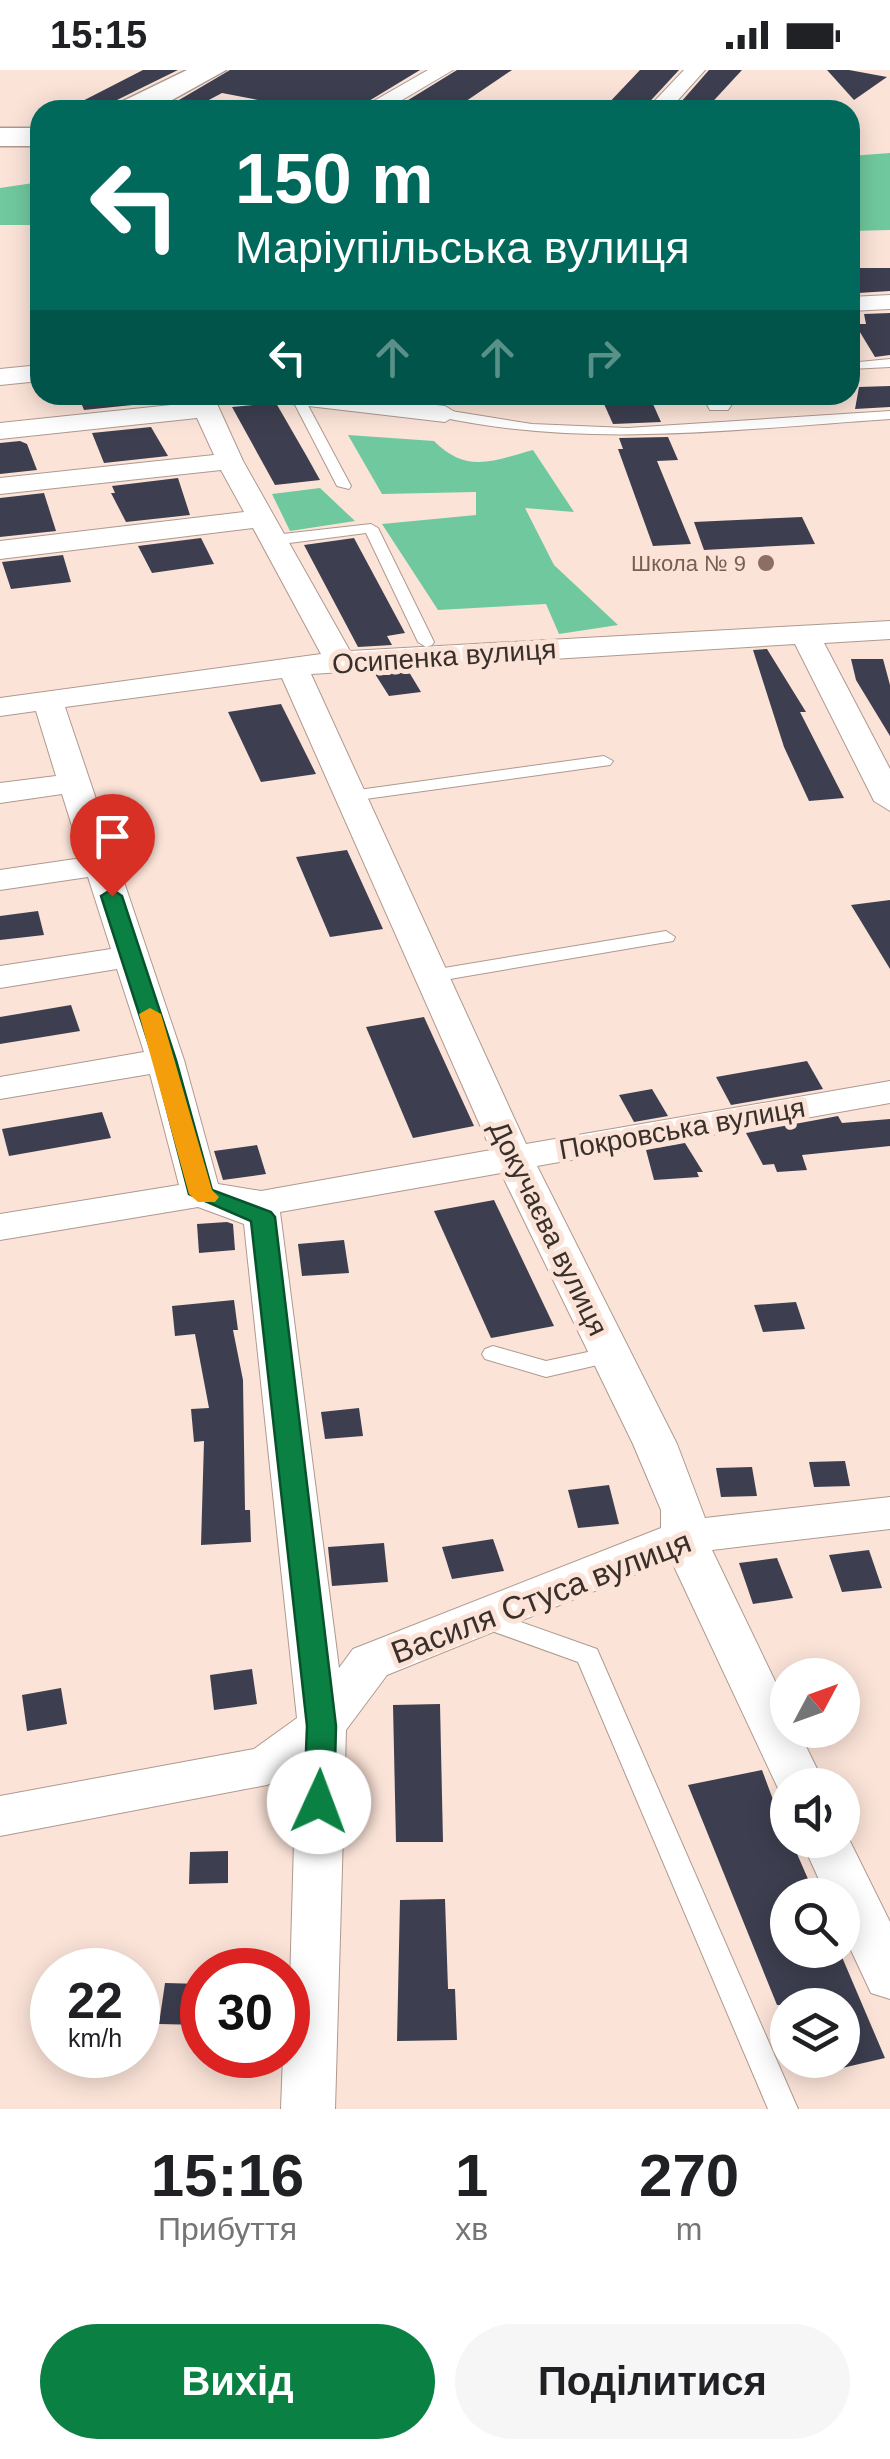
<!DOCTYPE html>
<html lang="uk">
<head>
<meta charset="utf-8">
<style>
  :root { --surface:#fff; --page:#f6f6f6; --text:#202124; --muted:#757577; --accent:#0b8043 }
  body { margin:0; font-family:Helvetica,sans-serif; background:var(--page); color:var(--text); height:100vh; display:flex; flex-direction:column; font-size:38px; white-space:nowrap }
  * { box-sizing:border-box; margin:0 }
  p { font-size:32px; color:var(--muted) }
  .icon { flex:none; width:55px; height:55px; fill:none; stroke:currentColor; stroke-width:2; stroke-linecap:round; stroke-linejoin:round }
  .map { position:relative; height:2039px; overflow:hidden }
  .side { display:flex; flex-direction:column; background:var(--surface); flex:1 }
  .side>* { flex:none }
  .guide { position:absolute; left:30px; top:30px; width:830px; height:305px; border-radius:30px; box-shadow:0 5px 25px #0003; background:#00695c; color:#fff; overflow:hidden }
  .needle { width:65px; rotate:49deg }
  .fabs { position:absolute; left:770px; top:1588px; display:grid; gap:20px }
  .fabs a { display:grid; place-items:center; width:90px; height:90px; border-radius:50%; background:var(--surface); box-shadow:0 5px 25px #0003; font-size:50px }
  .speed { position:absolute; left:30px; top:1878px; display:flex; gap:20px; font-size:50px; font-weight:700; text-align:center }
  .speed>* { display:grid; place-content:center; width:130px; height:130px; border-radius:50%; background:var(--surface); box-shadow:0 5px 25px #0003; line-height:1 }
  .speed small { font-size:25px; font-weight:400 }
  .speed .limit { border:15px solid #d22; background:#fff; color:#111 }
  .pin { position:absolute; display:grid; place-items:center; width:85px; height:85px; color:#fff; margin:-102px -42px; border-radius:50% 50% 50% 0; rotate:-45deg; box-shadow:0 0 10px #0007 }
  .pin .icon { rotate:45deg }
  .me { position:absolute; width:110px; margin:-55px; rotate:2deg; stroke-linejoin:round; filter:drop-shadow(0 0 8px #0008) }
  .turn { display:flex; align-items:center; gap:35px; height:210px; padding:0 40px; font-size:45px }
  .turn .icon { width:130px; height:130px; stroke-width:2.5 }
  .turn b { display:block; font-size:70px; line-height:85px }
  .lanes { display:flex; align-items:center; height:95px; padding:0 40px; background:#0003; justify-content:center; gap:50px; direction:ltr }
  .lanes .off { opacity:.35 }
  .eta { display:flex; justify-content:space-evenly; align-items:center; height:170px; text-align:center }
  .eta b { font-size:60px; font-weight:700; line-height:70px }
  .button { display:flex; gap:20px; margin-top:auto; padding:20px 40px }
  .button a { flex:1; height:115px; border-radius:60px; background:var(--accent); color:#fff; font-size:40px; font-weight:700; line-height:115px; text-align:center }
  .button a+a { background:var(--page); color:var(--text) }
  .status { display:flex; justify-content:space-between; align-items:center; height:70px; padding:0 50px; background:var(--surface); direction:ltr }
  .status svg { height:28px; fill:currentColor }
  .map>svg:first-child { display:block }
  .forest { fill:#70c99e }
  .building { fill:#3d3f50 }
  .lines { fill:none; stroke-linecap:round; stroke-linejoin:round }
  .lane-casing { stroke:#af998f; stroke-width:2 }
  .street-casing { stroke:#af998f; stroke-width:2 }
  .secondary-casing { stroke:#af998f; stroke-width:3 }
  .lane { fill:#fff; fill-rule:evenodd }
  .street { fill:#fff; fill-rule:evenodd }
  .secondary { fill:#fff; fill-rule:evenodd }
  .route { fill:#0b8043; stroke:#07532c; stroke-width:2.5 }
  .slow { fill:#f59e0b }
  .education-dot { fill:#8d6e63; stroke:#fbe3d8; stroke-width:4 }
  .labels { text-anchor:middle; stroke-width:10; stroke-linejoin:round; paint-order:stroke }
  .far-education-label { font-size:22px; fill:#785e54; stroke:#fbe3d8; text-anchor:end }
  .street-label { font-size:28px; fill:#39302c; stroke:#fbe3d8 }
  .near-street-label { font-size:32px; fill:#39302c; stroke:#fbe3d8 }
</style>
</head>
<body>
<div class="status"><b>15:15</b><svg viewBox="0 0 49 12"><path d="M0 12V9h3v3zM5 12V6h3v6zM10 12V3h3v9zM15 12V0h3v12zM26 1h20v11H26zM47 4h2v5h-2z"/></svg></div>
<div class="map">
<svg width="890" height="2039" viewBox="0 0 890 2039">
  <rect width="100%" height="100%" fill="#fbe3d8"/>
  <g class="forest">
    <polygon points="890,83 890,160 850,161 850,86"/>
    <polygon points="40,112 40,155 0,155 0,118"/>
    <path d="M348,365L434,371C467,404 492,391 533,380L574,442L525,438L554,495L618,555L559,564L546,534L438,540L382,454L476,445V422L382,424Z"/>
    <polygon points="320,418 355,451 290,461 272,424"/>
  </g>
  <g class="building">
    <polygon points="143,0 178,0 117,30 111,40 65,40"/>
    <polygon points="230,0 420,0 354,40 310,40 222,23 190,40 162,40"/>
    <polygon points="457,0 512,0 453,40 392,40"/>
    <polygon points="640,0 679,0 642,40 605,37"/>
    <polygon points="709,0 742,0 705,40 674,40"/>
    <polygon points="827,0 849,0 887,7 854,30"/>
    <polygon points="851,198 890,198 890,221 858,223"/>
    <polygon points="890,243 890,285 875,287 855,254 866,254 864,244"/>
    <polygon points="890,316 890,337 855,339 859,317"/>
    <polygon points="78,325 138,325 142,334 84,340"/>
    <polygon points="600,325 649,325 661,352 613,354"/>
    <polygon points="276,333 306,385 320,410 275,415 232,337"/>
    <polygon points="151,357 168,386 104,393 92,363"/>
    <polygon points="668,367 678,390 657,391 691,474 653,476 618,379 623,379 619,368"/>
    <polygon points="20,371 27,374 37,400 0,404 0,373"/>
    <polygon points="178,408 190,445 126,452 111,423 115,423 112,416"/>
    <polygon points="44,423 56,461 0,467 0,428"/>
    <polygon points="802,447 815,474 704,480 694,452"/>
    <polygon points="201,468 214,494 152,503 138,476"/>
    <polygon points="354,468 405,563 387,566 392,575 358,577 304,475"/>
    <polygon points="63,485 71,512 11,519 2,492"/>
    <polygon points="767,579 806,642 800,642 844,728 809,731 784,677 753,580"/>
    <polygon points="851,589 883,589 890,615 890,666 856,610"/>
    <polygon points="409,602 421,622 389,626 375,604"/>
    <polygon points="281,634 316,704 261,712 228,642"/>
    <polygon points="347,780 383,859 330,867 296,787"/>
    <polygon points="890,830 890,899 851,835"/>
    <polygon points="38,841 44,865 0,870 0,846"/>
    <polygon points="71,935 80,961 0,974 0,947"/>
    <polygon points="424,947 474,1056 413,1068 366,957"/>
    <polygon points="807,991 823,1019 731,1035 716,1007"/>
    <polygon points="652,1019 668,1046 634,1052 619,1025"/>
    <polygon points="102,1042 111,1068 9,1086 2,1059"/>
    <polygon points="838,1046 842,1053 890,1049 890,1076 802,1085 807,1100 777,1102 774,1094 763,1095 746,1063"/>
    <polygon points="685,1073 703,1102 697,1102 699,1107 654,1110 646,1080"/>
    <polygon points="257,1075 266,1104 223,1110 214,1081"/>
    <polygon points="494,1130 554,1256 491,1268 434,1141"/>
    <polygon points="227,1152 233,1154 235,1180 199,1183 197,1154"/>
    <polygon points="344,1170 349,1203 302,1206 298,1174"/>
    <polygon points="234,1230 238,1260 233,1260 243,1310 245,1440 250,1440 251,1472 201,1475 204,1371 194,1372 191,1339 209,1338 195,1264 175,1266 172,1236"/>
    <polygon points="796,1232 805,1259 763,1262 754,1235"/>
    <polygon points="359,1338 363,1366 325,1369 321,1342"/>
    <polygon points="845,1391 850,1416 814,1417 809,1392"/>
    <polygon points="752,1397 757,1426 721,1427 716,1398"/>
    <polygon points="609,1415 619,1454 578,1458 568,1420"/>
    <polygon points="493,1469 504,1501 452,1509 442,1477"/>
    <polygon points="384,1473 388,1512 332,1516 328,1477"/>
    <polygon points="869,1480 882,1518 842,1522 829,1485"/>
    <polygon points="777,1488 793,1528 753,1534 739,1493"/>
    <polygon points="252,1599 257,1634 214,1640 210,1605"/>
    <polygon points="61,1618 67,1654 27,1661 22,1625"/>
    <polygon points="440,1634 443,1772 396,1772 393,1635"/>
    <polygon points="762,1700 788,1770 791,1770 815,1825 788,1825 788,1880 839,1880 885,1988 842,1998 842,1935 777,1935 688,1715"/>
    <polygon points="228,1781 228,1813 189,1814 190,1782"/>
    <polygon points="445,1829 448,1919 455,1919 457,1970 397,1971 400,1830"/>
    <polygon points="165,1913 202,1914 202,1955 159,1954"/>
  </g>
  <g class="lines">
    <g class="lane-casing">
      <g id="lane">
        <polygon points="850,283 859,292 890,289 890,297 850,299"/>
        <polygon points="290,325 303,326 351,416 349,419 337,416"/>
        <path d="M445,340L532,354L627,358L890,341V349C740,359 588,379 440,347V341Z"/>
        <polygon points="371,454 378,458 434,572 432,575 426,577 418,572 366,463 274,475 266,470 274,465"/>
        <polygon points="604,686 613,691 610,695 351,731 342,726 351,721"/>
        <polygon points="666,861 675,867 673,871 432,912 423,906 432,900"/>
        <polygon points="493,1276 546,1291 611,1277 619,1280 622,1285 619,1290 546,1307 485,1289 482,1284 485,1279"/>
        <polygon points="484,1539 597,1579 798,2039 768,2039 578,1592 475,1555 472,1548 475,1541"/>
      </g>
    </g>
    <g class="street-casing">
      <g id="street">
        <polygon points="428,0 453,0 385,40 358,40"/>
        <polygon points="684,0 705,0 669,40 646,40"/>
        <polygon points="890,225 890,239 850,241 850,227"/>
        <polygon points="40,295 40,311 0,315 0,299"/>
        <path d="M187,325H213L243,391L350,581L890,551V569L824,573L890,699V741L874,731L795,574L311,604L526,1074L890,1011V1033L537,1096L677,1374L705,1448L890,1427V1459L712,1480L788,1638V1660H798L825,1715H788V1730L783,1729L671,1490L387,1605L346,1660L335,2039H281L283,1985H288L296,1701L267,1715L0,1766V1726L254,1679L297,1648L244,1154L198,1137L0,1170V1144L179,1115L150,1004L0,1029V1007L144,982L117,899L0,918V896L111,879L88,807L0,820V800L82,788L62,724L0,733V713L56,706L36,641L0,646V628L321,584L253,458L0,489V471L244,442L221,400L0,424V408L214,385L197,348L0,369V353L190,333ZM282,608L491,1080L261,1121L218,1114L184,990L65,637ZM501,1103L633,1374L661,1440V1458L353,1579L339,1598L280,1142Z"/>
        <polygon points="270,325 349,325 445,336 458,344 445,352 283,333"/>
        <polygon points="702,325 728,325 732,334 728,340 710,340"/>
        <polygon points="842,1755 890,1852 890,1929 871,1923 842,1861 842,1825 826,1825 801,1770 842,1770"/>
      </g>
    </g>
    <g class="secondary-casing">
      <g id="secondary">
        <polygon points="187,0 226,0 154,40 115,40 119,33"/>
        <rect x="0" y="58" width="40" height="18"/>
      </g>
    </g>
    <use href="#lane" class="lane"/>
    <use href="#street" class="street"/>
    <use href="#secondary" class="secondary"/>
  </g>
  <polygon class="route" points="112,819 122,826 176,990 212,1120 271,1142 275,1147 336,1656 334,1732 329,1741 308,1741 304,1732 307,1656 251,1151 189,1124 154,990 101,826"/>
  <polygon class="slow" points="150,938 161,944 212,1120 219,1127 215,1132 198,1132 189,1124 139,944"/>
  <circle class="education-dot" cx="766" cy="493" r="10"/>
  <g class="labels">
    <g class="far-education-label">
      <text x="746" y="501">Школа № 9</text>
    </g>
    <g class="street-label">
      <text transform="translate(444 586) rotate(-4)" y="10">Осипенка вулиця</text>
      <text transform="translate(682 1058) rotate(-10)" y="10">Покровська вулиця</text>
      <text transform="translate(549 1158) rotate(64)" y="10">Докучаєва вулиця</text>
    </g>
    <g class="near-street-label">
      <text transform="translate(541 1527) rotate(-21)" y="11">Василя Стуса вулиця</text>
    </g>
  </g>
</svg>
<div class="fabs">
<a><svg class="needle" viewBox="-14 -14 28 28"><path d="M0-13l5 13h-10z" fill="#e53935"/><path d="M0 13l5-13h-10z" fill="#757577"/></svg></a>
<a><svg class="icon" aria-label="sound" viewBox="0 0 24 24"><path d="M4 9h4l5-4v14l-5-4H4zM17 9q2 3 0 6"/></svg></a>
<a><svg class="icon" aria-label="search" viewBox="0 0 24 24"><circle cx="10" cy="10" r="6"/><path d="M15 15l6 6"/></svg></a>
<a><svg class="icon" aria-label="layers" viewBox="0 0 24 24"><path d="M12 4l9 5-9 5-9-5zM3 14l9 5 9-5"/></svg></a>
</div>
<div class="speed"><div>22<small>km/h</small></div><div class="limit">30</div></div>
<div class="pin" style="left:112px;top:826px;background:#d93025"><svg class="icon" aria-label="arrive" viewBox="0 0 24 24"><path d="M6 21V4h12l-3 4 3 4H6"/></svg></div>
<svg class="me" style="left:319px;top:1732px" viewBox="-20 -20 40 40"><circle r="19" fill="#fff"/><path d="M0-13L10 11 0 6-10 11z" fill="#0b8043"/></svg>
<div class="guide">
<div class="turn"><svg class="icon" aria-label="left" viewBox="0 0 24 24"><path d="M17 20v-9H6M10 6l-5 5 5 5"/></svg><div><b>150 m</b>Маріупільська вулиця</div></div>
<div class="lanes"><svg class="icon" aria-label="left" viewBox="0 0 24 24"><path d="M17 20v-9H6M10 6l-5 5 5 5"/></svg><svg class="icon off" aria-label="ahead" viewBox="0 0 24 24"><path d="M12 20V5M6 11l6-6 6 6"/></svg><svg class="icon off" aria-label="ahead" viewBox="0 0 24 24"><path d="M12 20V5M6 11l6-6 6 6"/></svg><svg class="icon off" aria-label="right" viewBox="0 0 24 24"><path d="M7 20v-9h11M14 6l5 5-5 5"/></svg></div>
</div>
</div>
<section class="side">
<div class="eta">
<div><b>15:16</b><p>Прибуття</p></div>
<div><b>1</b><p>хв</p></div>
<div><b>270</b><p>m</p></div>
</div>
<div class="button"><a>Вихід</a><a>Поділитися</a></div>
</section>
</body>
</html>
